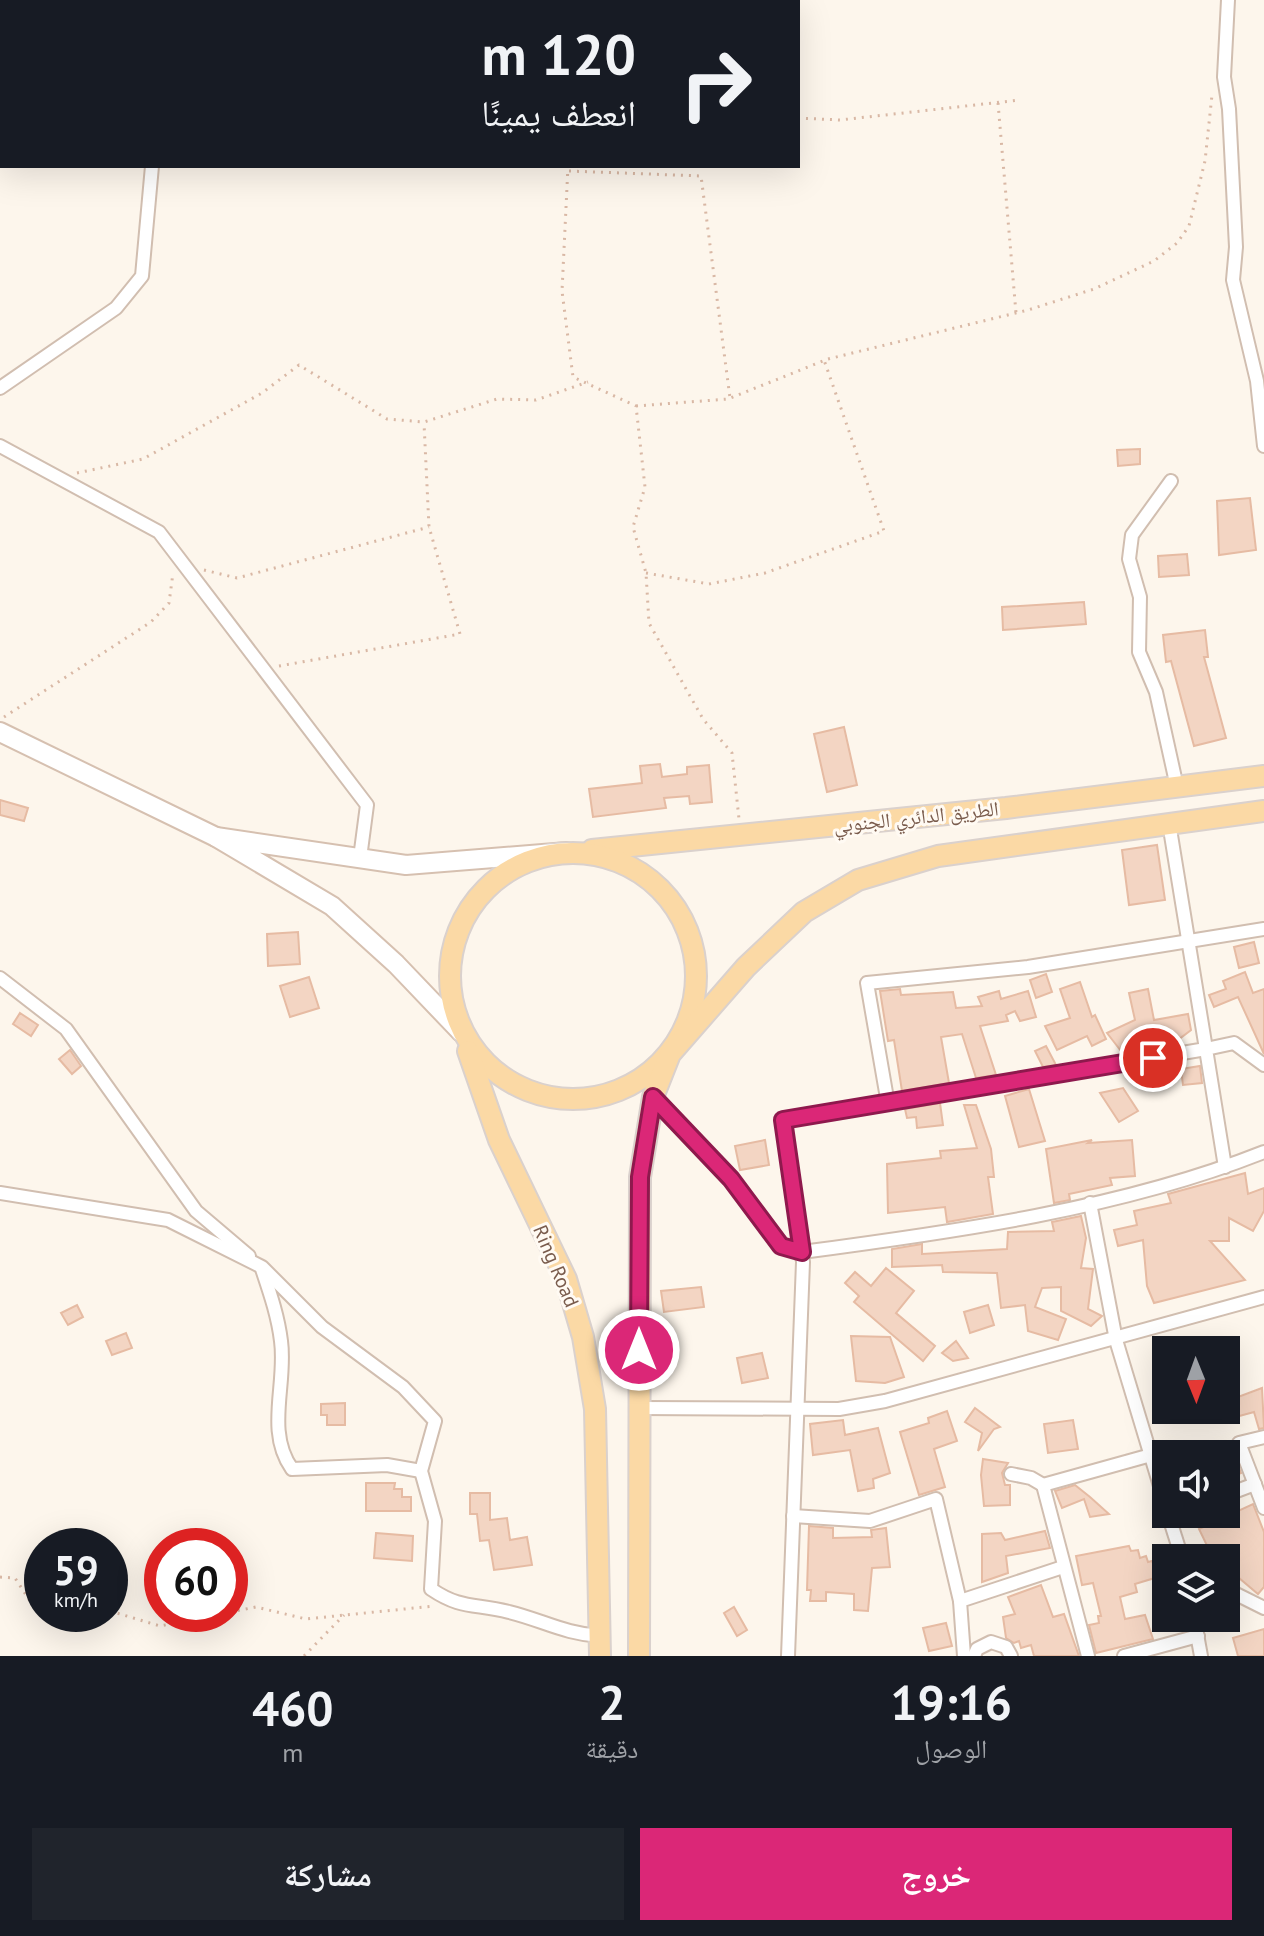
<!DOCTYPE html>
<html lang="ar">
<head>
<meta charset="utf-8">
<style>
  :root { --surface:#171b24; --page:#20242c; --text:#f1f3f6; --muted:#9ea1a6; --accent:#db2777 }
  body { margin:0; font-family:"PT Sans","Noto Naskh Arabic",sans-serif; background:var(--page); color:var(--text); direction:rtl; height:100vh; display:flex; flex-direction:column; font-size:30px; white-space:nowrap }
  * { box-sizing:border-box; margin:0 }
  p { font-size:26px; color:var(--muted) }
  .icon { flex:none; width:44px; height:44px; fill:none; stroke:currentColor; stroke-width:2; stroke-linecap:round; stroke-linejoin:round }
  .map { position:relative; height:1656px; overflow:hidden; direction:ltr }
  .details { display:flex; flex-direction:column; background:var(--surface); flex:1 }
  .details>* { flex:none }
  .guide { position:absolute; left:0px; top:0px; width:800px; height:168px; box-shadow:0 8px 32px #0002; direction:rtl; background:#171b24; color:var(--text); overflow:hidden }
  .needle { width:52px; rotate:179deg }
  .fabs { position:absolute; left:1152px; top:1336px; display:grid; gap:16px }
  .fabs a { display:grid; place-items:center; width:88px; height:88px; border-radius:0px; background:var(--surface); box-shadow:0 8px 32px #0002; font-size:40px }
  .speed { position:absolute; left:24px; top:1528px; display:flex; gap:16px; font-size:40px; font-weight:700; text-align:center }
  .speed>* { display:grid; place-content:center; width:104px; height:104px; border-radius:50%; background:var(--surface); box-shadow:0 8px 32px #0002; line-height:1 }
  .speed small { font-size:20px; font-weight:400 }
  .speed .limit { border:12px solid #d22; background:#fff; color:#111 }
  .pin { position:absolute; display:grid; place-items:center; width:68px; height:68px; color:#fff; margin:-34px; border:4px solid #fff; border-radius:50%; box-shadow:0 2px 8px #0007 }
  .me { position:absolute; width:88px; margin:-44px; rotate:0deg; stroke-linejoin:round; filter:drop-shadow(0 0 6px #0008) }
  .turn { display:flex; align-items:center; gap:28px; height:168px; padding:0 32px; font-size:36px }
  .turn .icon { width:104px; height:104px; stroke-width:2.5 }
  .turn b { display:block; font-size:56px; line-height:68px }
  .eta { display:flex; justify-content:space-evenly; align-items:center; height:136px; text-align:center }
  .eta b { font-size:48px; font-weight:700; line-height:56px }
  .primary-button { display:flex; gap:16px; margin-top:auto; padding:16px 32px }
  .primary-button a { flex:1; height:92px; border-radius:0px; background:var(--accent); color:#fff; font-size:32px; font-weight:700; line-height:92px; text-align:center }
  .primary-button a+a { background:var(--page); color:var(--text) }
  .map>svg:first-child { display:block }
  .building { fill:#f3d5c3; stroke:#e6bba3; stroke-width:2 }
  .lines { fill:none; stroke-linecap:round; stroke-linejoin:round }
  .street-casing { stroke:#d1beb0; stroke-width:16 }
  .secondary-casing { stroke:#d6c0b0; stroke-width:22 }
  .primary-casing { stroke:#dad1cd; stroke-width:24 }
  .path { stroke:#d9b8a5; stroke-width:3; stroke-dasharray:2 6; stroke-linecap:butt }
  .street { stroke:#fff; stroke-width:12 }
  .secondary { stroke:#fff; stroke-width:18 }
  .primary { stroke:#fbd9a5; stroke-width:20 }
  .route-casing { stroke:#8e194d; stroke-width:20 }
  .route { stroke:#db2777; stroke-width:14 }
  .labels { text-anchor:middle; stroke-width:6; stroke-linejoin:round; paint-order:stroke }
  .street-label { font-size:20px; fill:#7a5c4d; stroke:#fffaf3 }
</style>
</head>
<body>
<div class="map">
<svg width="1264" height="1656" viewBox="0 0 1264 1656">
  <rect width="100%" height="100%" fill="#fdf6ec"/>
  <g class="building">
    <polygon points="1140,449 1140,464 1118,466 1117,450"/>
    <polygon points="1250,498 1256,550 1219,555 1217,501"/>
    <polygon points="1187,554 1189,575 1159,577 1158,556"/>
    <polygon points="1084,602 1086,624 1003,630 1002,607"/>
    <polygon points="1205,630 1208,657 1204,657 1226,738 1194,746 1171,661 1166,662 1163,635"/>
    <polygon points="844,727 857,785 827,792 814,734"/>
    <polygon points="660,764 662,777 687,774 687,767 709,765 712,802 690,804 689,796 664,798 666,808 593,817 589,789 642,783 640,766"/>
    <polygon points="0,800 28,808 24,821 0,815"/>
    <polygon points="1157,845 1165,900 1129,905 1122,850"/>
    <polygon points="298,932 300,964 268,966 267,934"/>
    <polygon points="1254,942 1259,963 1239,968 1234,947"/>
    <polygon points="1245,972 1253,993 1264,989 1264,1054 1238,997 1214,1007 1209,995 1226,989 1223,981"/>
    <polygon points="1046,974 1052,992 1036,998 1030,980"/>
    <polygon points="309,977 319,1008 290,1017 280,986"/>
    <polygon points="1080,982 1092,1017 1095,1015 1106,1039 1092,1046 1087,1036 1057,1050 1045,1026 1070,1018 1060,989"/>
    <polygon points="900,989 901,995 953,992 956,1008 982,1006 978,997 999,991 1001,999 1028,991 1036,1017 1020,1021 1015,1011 1006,1015 1008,1021 980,1026 996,1075 976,1078 962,1034 941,1037 949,1083 902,1091 894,1040 888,1041 880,991"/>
    <polygon points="1148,989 1154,1020 1188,1014 1191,1030 1170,1046 1142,1051 1139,1043 1121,1051 1107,1033 1135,1020 1129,993"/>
    <polygon points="20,1013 38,1025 31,1036 13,1024"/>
    <polygon points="1046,1046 1056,1065 1043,1067 1035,1051"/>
    <polygon points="70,1050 81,1066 72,1074 59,1059"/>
    <polygon points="1200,1066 1202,1083 1183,1085 1181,1069"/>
    <polygon points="1157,1073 1159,1085 1142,1088 1141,1076"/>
    <polygon points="1123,1088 1138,1111 1119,1122 1100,1093"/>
    <polygon points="1029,1089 1045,1141 1019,1147 1005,1096"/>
    <polygon points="940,1103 943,1125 917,1128 916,1117 907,1118 905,1109"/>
    <polygon points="964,1105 976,1105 991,1149 994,1177 988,1177 993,1214 947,1222 945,1207 888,1213 887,1164 941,1158 940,1151 977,1148"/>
    <polygon points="765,1140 769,1165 740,1170 735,1146"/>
    <polygon points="1092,1140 1088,1143 1132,1140 1135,1176 1110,1178 1112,1185 1069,1194 1070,1200 1054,1203 1046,1149"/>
    <polygon points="1245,1173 1248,1194 1264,1188 1264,1211 1253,1231 1229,1218 1229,1241 1210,1241 1245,1280 1154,1303 1147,1286 1143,1240 1118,1246 1114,1230 1137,1225 1134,1211 1171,1203 1168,1194"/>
    <polygon points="1081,1216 1086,1238 1081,1268 1093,1269 1088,1309 1102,1316 1091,1326 1061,1311 1061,1287 1042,1288 1035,1307 1066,1319 1058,1340 1028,1331 1025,1305 1001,1308 997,1273 943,1272 942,1265 892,1267 892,1249 922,1244 922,1254 1007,1249 1008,1232 1054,1231 1052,1222"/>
    <polygon points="886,1268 914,1291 896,1313 935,1346 923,1361 854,1302 859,1296 845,1283 855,1272 871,1286"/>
    <polygon points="701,1287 704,1307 664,1312 661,1291"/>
    <polygon points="77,1305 83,1317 68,1325 61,1313"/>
    <polygon points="988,1305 994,1325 970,1333 964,1312"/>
    <polygon points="126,1333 132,1348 112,1355 106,1341"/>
    <polygon points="851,1336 890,1337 904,1377 885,1383 856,1381"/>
    <polygon points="956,1341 968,1358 953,1361 942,1353"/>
    <polygon points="762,1353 768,1378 742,1383 737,1358"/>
    <polygon points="1262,1388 1264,1428 1259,1429 1254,1412 1232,1418 1227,1401"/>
    <polygon points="345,1403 345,1425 327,1425 327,1415 321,1415 321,1404"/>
    <polygon points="975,1408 1000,1427 994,1429 978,1451 982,1433 965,1422"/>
    <polygon points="947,1411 957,1441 934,1449 945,1487 919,1495 900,1432 929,1423 928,1418"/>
    <polygon points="843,1420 845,1435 878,1428 890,1473 873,1479 874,1488 858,1491 850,1450 813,1455 810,1424"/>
    <polygon points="1073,1420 1078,1449 1048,1453 1044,1424"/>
    <polygon points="1235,1458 1241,1473 1226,1480 1226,1462"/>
    <polygon points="983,1459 1008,1463 1002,1473 1005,1485 1010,1485 1010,1505 984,1506 981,1475"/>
    <polygon points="366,1483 395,1483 394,1489 402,1489 402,1497 411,1497 411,1511 366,1511"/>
    <polygon points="1075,1485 1090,1497 1109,1514 1090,1517 1084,1499 1062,1508 1055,1491"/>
    <polygon points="470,1493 490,1493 490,1520 507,1518 510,1540 527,1537 532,1565 494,1570 489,1540 480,1541 477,1514 470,1514"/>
    <polygon points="1253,1504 1264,1532 1264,1587 1258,1594 1226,1567 1226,1558 1213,1558 1199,1529"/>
    <polygon points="809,1526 833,1528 833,1538 872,1537 871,1530 886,1528 890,1567 872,1568 868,1611 854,1610 854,1594 826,1592 826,1601 810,1601 811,1590 807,1590"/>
    <polygon points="1045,1531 1050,1548 1006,1556 1008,1573 982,1582 982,1534 1001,1533 1005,1540"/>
    <polygon points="376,1533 413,1536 412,1561 374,1558"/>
    <polygon points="1129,1546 1131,1551 1138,1550 1140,1558 1146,1556 1148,1562 1152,1561 1158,1577 1135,1584 1137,1592 1120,1597 1125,1619 1145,1615 1153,1639 1096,1653 1089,1625 1099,1623 1098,1616 1101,1616 1093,1583 1082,1585 1076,1556"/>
    <polygon points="1041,1585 1053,1617 1064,1614 1079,1656 1034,1656 1031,1645 1021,1648 1019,1641 1014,1643 1006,1638 1003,1617 1015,1614 1008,1597"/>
    <polygon points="734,1607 747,1630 737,1636 724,1613"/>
    <polygon points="946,1623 952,1646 929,1651 923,1628"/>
    <polygon points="1264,1629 1264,1656 1238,1656 1233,1638"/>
  </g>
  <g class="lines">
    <g class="street-casing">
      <g id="street">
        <polyline points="1228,0 1224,77 1229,109 1236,247 1233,280 1257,381 1264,446"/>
        <polyline points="237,2 238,0"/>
        <polyline points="0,388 116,308 142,276 152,166"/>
        <polyline points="0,446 159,532 367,805 360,858"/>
        <polyline points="1171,481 1132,535 1129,559 1140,597 1139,652 1156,692 1177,787"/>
        <polyline points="0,978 66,1029 196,1211 249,1256"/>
        <path d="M653,1097L731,1179L781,1246L802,1252C953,1232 1121,1209 1264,1152"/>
        <polyline points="888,1104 867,983 1028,967 1264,929"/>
        <polyline points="1225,1167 1206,1049 1234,1043 1264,1065"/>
        <path d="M0,1193L168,1220L262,1267L322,1327L403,1387L435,1421L421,1471L435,1521L431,1589C462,1610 475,1603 509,1612C542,1620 565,1634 600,1636"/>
        <polyline points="1090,1203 1116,1340 1166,1506"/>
        <path d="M262,1269C270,1293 278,1316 281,1341C287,1384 265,1431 292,1469L387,1465L421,1471"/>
        <polyline points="639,1408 839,1409 885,1401 1264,1297"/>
        <polyline points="1264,1437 1239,1443 1264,1508"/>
        <polyline points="1011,1474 1031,1478 1043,1485"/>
        <polyline points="1226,1495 1255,1484"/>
        <polyline points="1168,1514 1182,1558"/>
        <polyline points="793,1516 870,1521 936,1499 960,1601"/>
        <polyline points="1226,1589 1264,1608"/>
        <polyline points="1194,1618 1201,1656"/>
        <polyline points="788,1656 803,1262 783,1120 1206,1049 1169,823"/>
        <polyline points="964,1656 960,1601 1063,1567"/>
        <polyline points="974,1656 977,1649 991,1642 1006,1647 1011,1656"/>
        <polyline points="1088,1656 1043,1485 1151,1455"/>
        <polyline points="1124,1656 1198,1636"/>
      </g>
    </g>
    <g class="secondary-casing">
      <g id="secondary">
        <polyline points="0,732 216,837"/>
        <polyline points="461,1032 396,964 332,906 216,837 406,865 567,852"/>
      </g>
    </g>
    <g class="primary-casing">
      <g id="primary">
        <polyline points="592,850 1006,808 1264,776"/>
        <circle cx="573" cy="976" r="123"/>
        <polyline points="468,1051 499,1140 566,1279 583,1337 595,1409 600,1656"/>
        <polyline points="639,1656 640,1177 653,1097 670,1054 746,967 804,912 858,880 938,856 1264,811"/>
      </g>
    </g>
    <g class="path">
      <polyline points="761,0 761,2"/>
      <polyline points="539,2 539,0"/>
      <polyline points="998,103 1016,313"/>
      <polyline points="798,118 840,120 1020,100"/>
      <polyline points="0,127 2,128"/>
      <polyline points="568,166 562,291 573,377 636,406 645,487 633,527 646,573 649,623 703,719 732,753 739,819"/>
      <polyline points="569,171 701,176 730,398"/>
      <polyline points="636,406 728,399 828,359 1028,310 1094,289 1154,261 1177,243 1189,226 1205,161 1212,95"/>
      <polyline points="77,473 143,459 262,393 299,365 387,419 424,422 497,399 536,400 588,382"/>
      <polyline points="204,570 237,578 429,527"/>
      <polyline points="646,573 709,584 765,573 884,531 824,360"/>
      <polyline points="279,666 460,634 429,527 424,423"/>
      <polyline points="4,717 151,622 169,603 173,573"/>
      <polyline points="0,1577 15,1578 32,1604 42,1604"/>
      <polyline points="110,1611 160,1626 222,1614"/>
      <polyline points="230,1612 256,1607 306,1619 434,1606"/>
      <polyline points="304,1656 344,1615"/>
    </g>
    <use href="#street" class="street"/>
    <use href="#secondary" class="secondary"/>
    <use href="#primary" class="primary"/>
  </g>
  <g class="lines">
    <g class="route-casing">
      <polyline id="route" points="639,1350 640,1177 653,1097 731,1179 781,1246 802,1252 783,1120 1153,1058"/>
    </g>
    <use href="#route" class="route"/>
  </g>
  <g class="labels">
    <g class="street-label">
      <text transform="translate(916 817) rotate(-6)" y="7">الطريق الدائري الجنوبي</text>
      <text transform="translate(556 1266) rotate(67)" y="7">Ring Road</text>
    </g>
  </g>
</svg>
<div class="fabs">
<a><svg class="needle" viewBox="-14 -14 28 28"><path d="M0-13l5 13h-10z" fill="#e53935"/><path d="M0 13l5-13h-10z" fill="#9ea1a6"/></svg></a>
<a><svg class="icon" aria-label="sound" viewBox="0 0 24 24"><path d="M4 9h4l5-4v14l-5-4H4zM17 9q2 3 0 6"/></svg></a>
<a><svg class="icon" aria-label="layers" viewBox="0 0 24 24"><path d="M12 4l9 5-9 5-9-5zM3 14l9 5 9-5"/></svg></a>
</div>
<div class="speed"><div>59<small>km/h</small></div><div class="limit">60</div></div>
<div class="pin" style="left:1153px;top:1058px;background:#d93025"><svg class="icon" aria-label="arrive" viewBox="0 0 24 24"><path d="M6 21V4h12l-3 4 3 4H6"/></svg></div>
<svg class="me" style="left:639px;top:1350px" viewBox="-20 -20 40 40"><circle r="17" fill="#db2777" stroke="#fff" stroke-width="3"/><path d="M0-11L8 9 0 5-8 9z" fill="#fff"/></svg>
<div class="guide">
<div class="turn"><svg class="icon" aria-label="right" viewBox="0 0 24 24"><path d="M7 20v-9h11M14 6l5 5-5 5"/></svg><div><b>120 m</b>انعطف يمينًا</div></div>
</div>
</div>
<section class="details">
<div class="eta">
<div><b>19:16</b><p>الوصول</p></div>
<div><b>2</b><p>دقيقة</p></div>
<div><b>460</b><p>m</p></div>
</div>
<div class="primary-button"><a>خروج</a><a>مشاركة</a></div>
</section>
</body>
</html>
